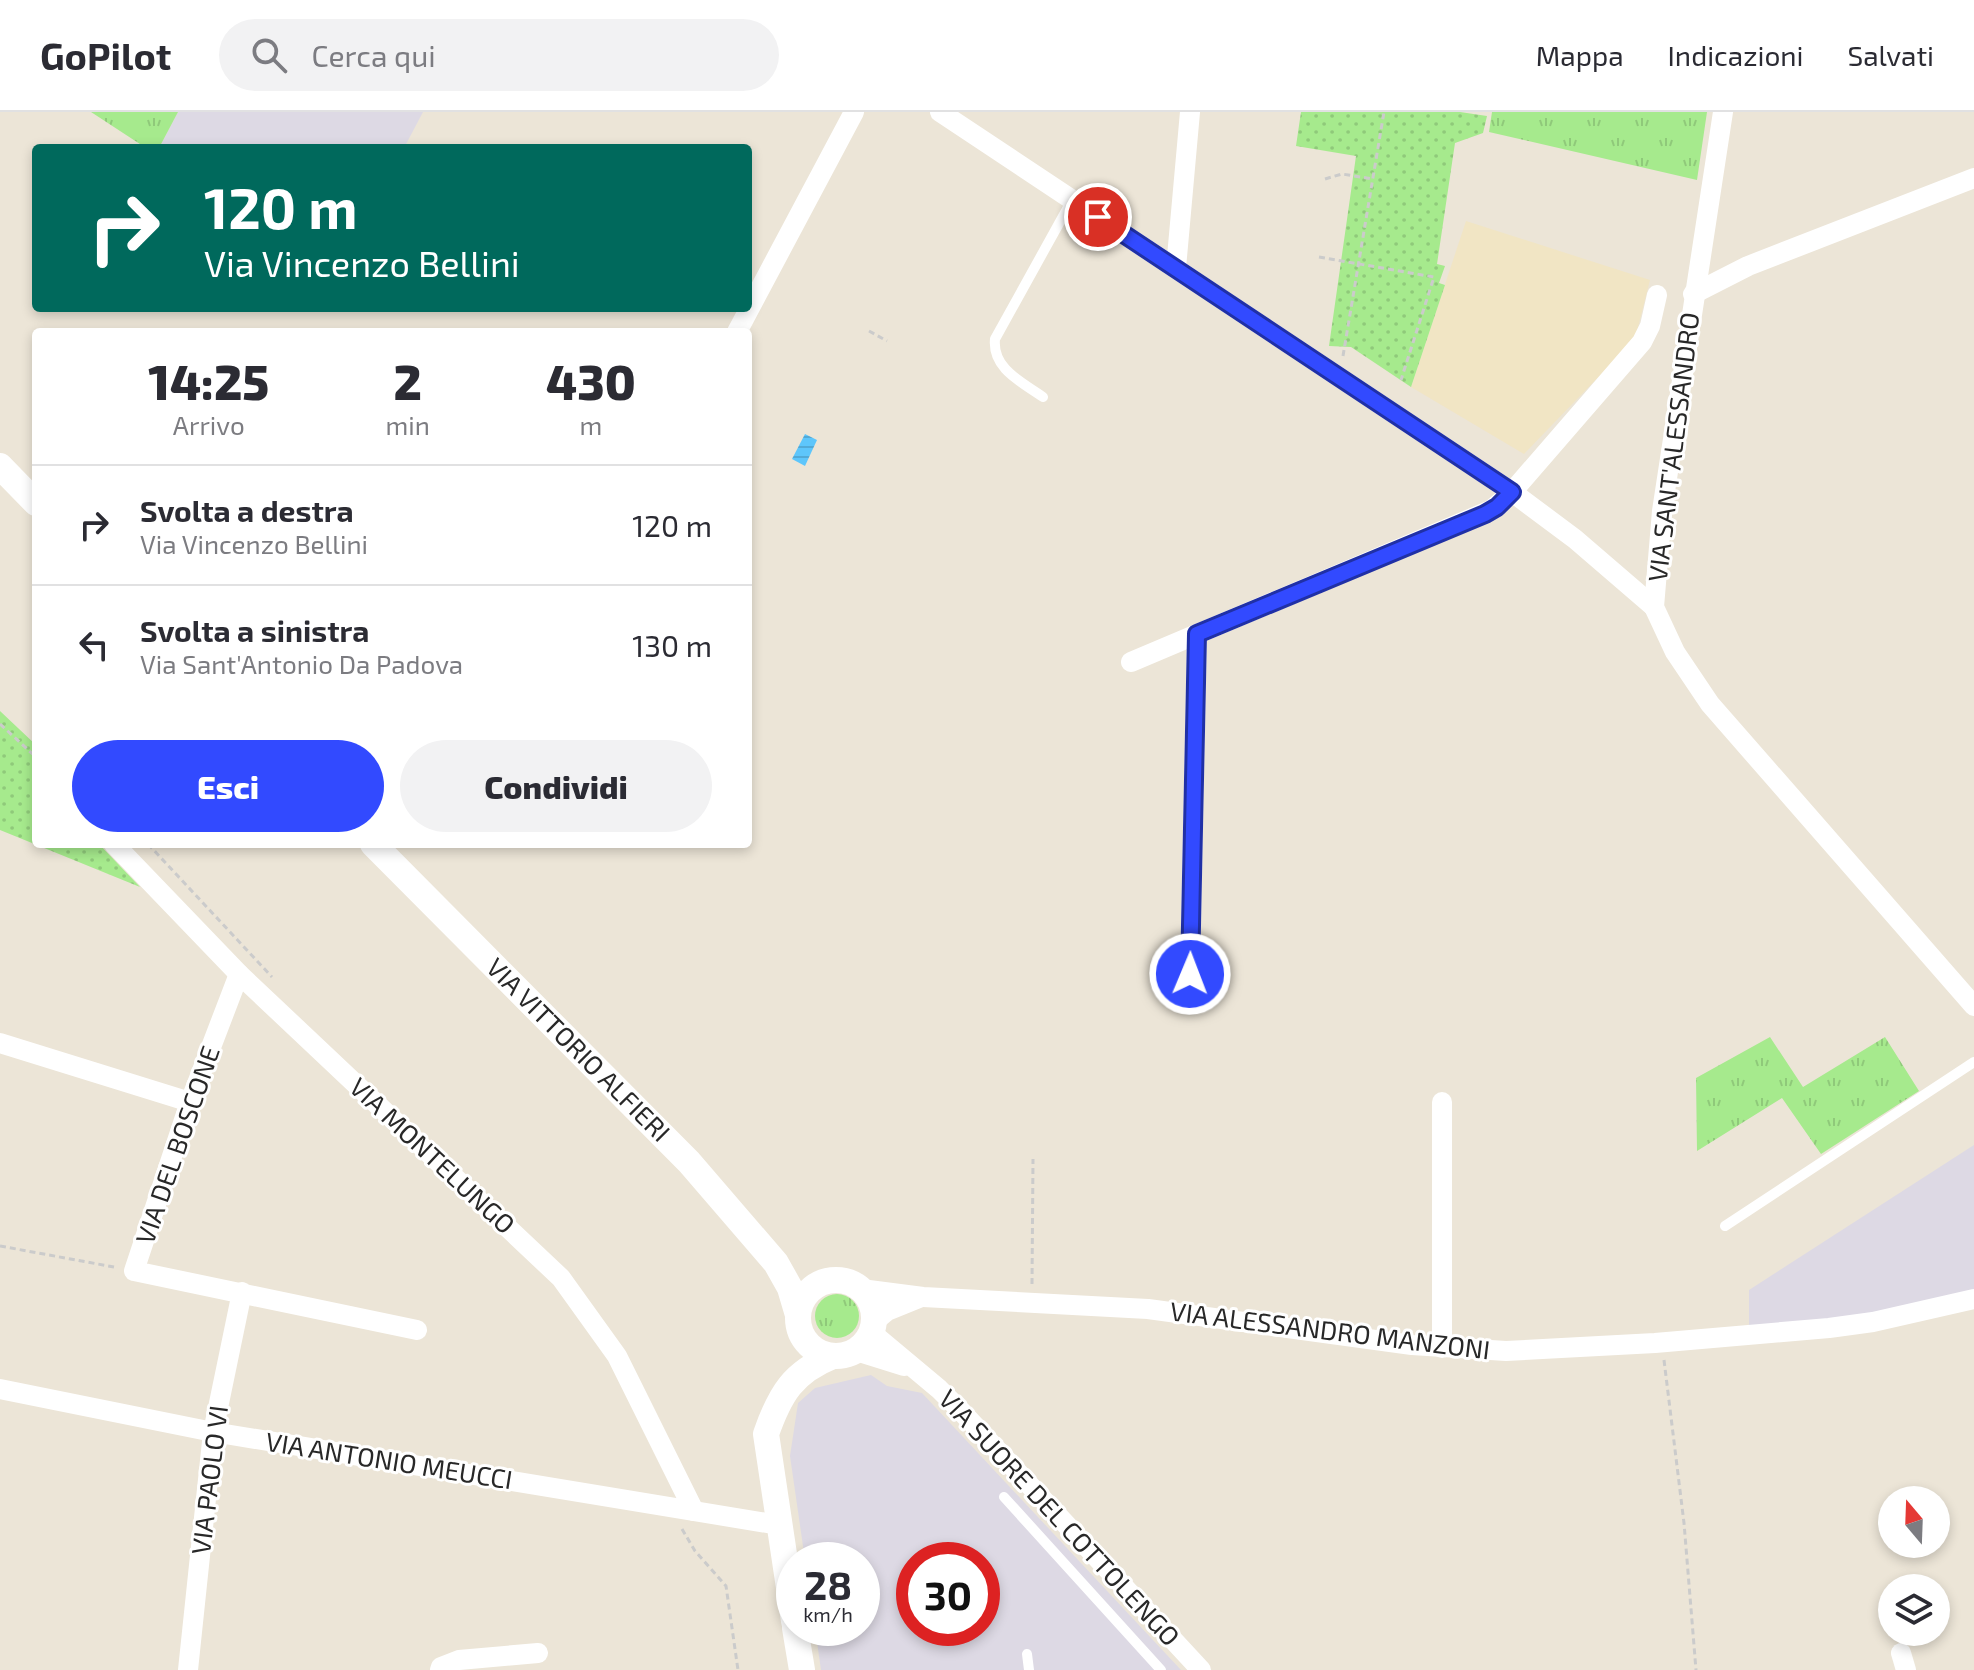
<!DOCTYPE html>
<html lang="it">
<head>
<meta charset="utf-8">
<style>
  :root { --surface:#fff; --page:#f2f2f3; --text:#2b2b33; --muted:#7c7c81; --line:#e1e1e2; --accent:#324aff }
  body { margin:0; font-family:"Exo 2",sans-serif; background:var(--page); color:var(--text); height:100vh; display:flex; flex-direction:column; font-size:30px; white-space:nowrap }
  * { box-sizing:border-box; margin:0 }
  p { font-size:26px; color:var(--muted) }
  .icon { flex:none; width:44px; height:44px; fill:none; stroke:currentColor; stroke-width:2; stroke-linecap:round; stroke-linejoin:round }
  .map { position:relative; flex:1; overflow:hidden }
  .panel { position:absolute; left:32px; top:216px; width:720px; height:520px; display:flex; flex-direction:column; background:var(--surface); border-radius:8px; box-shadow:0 4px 12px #0003 }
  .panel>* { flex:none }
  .guide { position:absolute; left:32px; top:32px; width:720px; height:168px; border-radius:8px; box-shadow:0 4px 12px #0003; background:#00695c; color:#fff; overflow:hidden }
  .needle { width:52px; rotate:341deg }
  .buttons { position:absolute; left:1878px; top:1374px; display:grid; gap:16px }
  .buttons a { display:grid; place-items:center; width:72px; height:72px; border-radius:50%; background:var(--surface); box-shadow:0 4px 12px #0003; font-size:40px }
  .speed { position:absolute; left:776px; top:1430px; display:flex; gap:16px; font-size:40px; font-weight:700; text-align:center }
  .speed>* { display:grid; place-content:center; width:104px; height:104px; border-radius:50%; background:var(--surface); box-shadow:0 4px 12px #0003; line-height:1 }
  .speed small { font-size:20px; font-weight:400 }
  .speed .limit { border:12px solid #d22; background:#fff; color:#111 }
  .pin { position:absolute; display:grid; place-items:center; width:68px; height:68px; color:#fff; margin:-34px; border:4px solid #fff; border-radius:50%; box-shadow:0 2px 8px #0007 }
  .me { position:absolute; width:88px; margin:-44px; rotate:1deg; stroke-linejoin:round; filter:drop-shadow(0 0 6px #0008) }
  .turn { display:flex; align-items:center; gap:28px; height:168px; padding:0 40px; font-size:36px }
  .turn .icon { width:104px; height:104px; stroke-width:2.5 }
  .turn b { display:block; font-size:56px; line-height:68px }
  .eta { display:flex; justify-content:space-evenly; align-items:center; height:136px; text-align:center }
  .eta b { font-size:48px; font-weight:800; line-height:56px }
  .primary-button { display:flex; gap:16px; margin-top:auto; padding:16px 40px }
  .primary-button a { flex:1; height:92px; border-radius:48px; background:var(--accent); color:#fff; font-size:32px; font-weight:800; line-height:92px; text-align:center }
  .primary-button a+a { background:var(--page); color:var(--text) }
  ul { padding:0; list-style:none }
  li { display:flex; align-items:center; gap:24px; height:120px; padding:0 40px; border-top:2px solid var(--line) }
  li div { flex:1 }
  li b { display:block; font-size:30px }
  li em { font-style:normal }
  header { display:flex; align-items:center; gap:48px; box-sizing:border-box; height:112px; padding:0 40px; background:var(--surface); border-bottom:2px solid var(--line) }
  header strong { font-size:38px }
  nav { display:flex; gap:44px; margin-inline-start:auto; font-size:28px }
  .search { width:560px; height:72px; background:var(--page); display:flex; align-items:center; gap:20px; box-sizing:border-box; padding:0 28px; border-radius:44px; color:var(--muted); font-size:30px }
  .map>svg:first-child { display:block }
  .industrial { fill:#ddd9e4; fill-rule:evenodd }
  .education { fill:#f1e5c4 }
  .grass { fill:url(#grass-tufts) }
  .park { fill:url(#park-dots) }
  .water { fill:url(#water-rules) }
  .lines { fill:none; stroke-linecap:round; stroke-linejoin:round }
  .path { stroke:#cbcbcb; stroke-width:3; stroke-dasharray:6 4; stroke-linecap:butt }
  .service { stroke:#fff; stroke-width:10 }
  .minor { stroke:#fff; stroke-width:20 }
  .tertiary { stroke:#fff; stroke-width:26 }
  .route-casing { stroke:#2030a6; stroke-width:20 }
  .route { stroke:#324aff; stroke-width:14 }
  .labels { text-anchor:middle; stroke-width:6; stroke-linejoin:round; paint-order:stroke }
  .street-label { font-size:26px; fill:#282828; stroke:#fff }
</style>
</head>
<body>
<header>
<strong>GoPilot</strong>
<div class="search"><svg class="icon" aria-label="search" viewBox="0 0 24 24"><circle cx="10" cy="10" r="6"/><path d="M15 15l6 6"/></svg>Cerca qui</div>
<nav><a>Mappa</a><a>Indicazioni</a><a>Salvati</a></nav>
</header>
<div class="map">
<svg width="1974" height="1558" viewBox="0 0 1974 1558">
  <defs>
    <pattern id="grass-tufts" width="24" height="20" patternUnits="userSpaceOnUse" patternTransform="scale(2)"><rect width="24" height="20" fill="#a6ea8d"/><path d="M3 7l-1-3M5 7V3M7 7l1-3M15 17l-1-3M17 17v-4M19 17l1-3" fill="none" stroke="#8fc97a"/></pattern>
    <pattern id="park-dots" width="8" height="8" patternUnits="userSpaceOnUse" patternTransform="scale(2)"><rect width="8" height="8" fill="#a6ea8d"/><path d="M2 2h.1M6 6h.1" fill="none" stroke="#8fc97a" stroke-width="1.8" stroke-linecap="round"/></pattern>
    <pattern id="water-rules" width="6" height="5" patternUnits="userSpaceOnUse" patternTransform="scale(2)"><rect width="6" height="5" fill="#5ec6fb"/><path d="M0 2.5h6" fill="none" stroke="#52aad7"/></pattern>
  </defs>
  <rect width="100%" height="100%" fill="#ece5d7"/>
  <g class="industrial">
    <polygon points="178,0 423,0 404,36 159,36"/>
    <polygon points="1974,1033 1974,1180 1852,1208 1749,1216 1749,1178"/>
    <path d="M871,1263L887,1274L922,1281L1181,1558H821L815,1516H862V1448H805L790,1344L798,1291L815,1276ZM914,1448H982V1516H914Z"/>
  </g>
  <polygon class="education" points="1466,109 1650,168 1635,227 1524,342 1411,275"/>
  <g class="grass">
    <polygon points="91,0 178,0 159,36 146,36"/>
    <polygon points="1492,0 1707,0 1697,68 1489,20"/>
    <polygon points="1770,925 1803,975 1885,925 1919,979 1821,1042 1782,986 1697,1039 1696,966"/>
    <circle cx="837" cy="1204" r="22"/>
  </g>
  <g class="park">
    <polygon points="1301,0 1460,0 1487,4 1483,21 1455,31 1437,152 1445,154 1439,171 1445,173 1411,275 1351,235 1329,234 1356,44 1296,34"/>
    <polygon points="0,599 36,633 36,732 99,732 140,775 0,718"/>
  </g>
  <polygon class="water" points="805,322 817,328 805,354 792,347"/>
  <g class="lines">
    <g class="path">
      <polyline points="1325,67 1342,62 1373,67"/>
      <polyline points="1319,145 1434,165 1401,268"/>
      <polyline points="869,219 887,229"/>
      <polyline points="1343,244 1384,0"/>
      <polyline points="0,612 36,645"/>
      <polyline points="148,732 272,865"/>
      <polyline points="0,1134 114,1155"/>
      <polyline points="1032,1172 1033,1047"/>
      <polyline points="1664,1248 1684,1411 1696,1558"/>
      <polyline points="682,1417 695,1439 726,1474 738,1558"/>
    </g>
    <g class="service">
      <path d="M1043,285C1022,270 992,257 995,227L1072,88"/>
      <polyline points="1725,1114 1974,950"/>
      <polyline points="1004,1385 1161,1558"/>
      <polyline points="1027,1542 1029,1558"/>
    </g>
    <g class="minor">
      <polyline points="940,0 1512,380 1575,427 1654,495"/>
      <polyline points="1723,0 1662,399 1654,495 1675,540 1710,592 1974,894"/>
      <polyline points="1176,156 1190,0"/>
      <polyline points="1693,182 1748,154 1974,66"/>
      <polyline points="737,220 854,0"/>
      <polyline points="1131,550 1491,398 1512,380 1642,230 1650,214 1657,183"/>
      <polyline points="114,732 239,862 561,1166 617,1244 694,1399"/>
      <polyline points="239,862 190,990 134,1159 417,1218"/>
      <polyline points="1190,862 1197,522"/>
      <polyline points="0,931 190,990"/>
      <polyline points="861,1177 923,1185 1148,1197 1412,1233 1506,1239 1655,1231 1829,1216 1873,1210 1974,1187"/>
      <polyline points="875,1209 887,1199 919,1186"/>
      <polyline points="872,1221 939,1277 961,1299 1201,1558"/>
      <polyline points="1442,1236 1442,990"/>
      <polyline points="856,1239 904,1254"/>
      <polyline points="0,1277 213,1320 779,1413"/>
      <polyline points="1901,1541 1906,1558"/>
      <polyline points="188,1558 213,1320 242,1180"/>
      <polyline points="440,1558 441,1555 459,1548 538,1541"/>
    </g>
    <g class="tertiary">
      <polyline points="0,354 36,391"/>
      <polyline points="373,732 689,1050 776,1151 790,1176 798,1203"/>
      <circle cx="836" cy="1206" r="38"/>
      <path d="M794,1509L766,1322C780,1282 793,1260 833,1244"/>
      <polyline points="795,1516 802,1558"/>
    </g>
  </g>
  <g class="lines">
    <g class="route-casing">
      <polyline id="route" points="1098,105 1512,380 1497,395 1485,402 1197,522 1190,862"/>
    </g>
    <use href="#route" class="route"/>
  </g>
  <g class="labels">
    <g class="street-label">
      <text transform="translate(1674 335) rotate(-83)" y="9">VIA SANT'ALESSANDRO</text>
      <text transform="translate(578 938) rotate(45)" y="9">VIA VITTORIO ALFIERI</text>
      <text transform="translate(178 1033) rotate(-71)" y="9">VIA DEL BOSCONE</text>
      <text transform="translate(432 1044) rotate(43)" y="9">VIA MONTELUNGO</text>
      <text transform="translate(1330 1219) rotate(7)" y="9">VIA ALESSANDRO MANZONI</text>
      <text transform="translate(389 1349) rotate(9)" y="9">VIA ANTONIO MEUCCI</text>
      <text transform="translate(210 1368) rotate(-83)" y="9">VIA PAOLO VI</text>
      <text transform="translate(1059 1406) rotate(47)" y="9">VIA SUORE DEL COTTOLENGO</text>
    </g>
  </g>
</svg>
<div class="buttons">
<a><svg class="needle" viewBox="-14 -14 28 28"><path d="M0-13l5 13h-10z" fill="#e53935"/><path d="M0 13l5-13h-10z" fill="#7c7c81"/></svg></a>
<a><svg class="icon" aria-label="layers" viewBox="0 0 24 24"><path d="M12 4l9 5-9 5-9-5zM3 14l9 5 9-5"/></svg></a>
</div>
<div class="speed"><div>28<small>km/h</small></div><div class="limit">30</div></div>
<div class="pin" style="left:1098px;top:105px;background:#d93025"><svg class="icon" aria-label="arrive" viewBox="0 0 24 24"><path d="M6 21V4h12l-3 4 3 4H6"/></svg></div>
<svg class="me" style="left:1190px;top:862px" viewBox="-20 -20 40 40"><circle r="17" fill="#324aff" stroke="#fff" stroke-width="3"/><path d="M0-11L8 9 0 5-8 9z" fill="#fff"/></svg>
<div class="guide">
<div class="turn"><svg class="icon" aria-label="right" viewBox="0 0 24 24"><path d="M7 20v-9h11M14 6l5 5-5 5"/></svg><div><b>120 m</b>Via Vincenzo Bellini</div></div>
</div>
<section class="panel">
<div class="eta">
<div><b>14:25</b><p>Arrivo</p></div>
<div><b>2</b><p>min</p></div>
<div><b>430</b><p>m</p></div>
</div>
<ul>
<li><svg class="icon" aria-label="right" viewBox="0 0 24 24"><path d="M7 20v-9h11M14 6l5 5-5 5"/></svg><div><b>Svolta a destra</b><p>Via Vincenzo Bellini</p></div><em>120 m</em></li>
<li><svg class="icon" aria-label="left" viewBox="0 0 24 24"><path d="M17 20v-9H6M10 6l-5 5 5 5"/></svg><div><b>Svolta a sinistra</b><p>Via Sant'Antonio Da Padova</p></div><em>130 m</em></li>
</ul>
<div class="primary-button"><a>Esci</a><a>Condividi</a></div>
</section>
</div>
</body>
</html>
